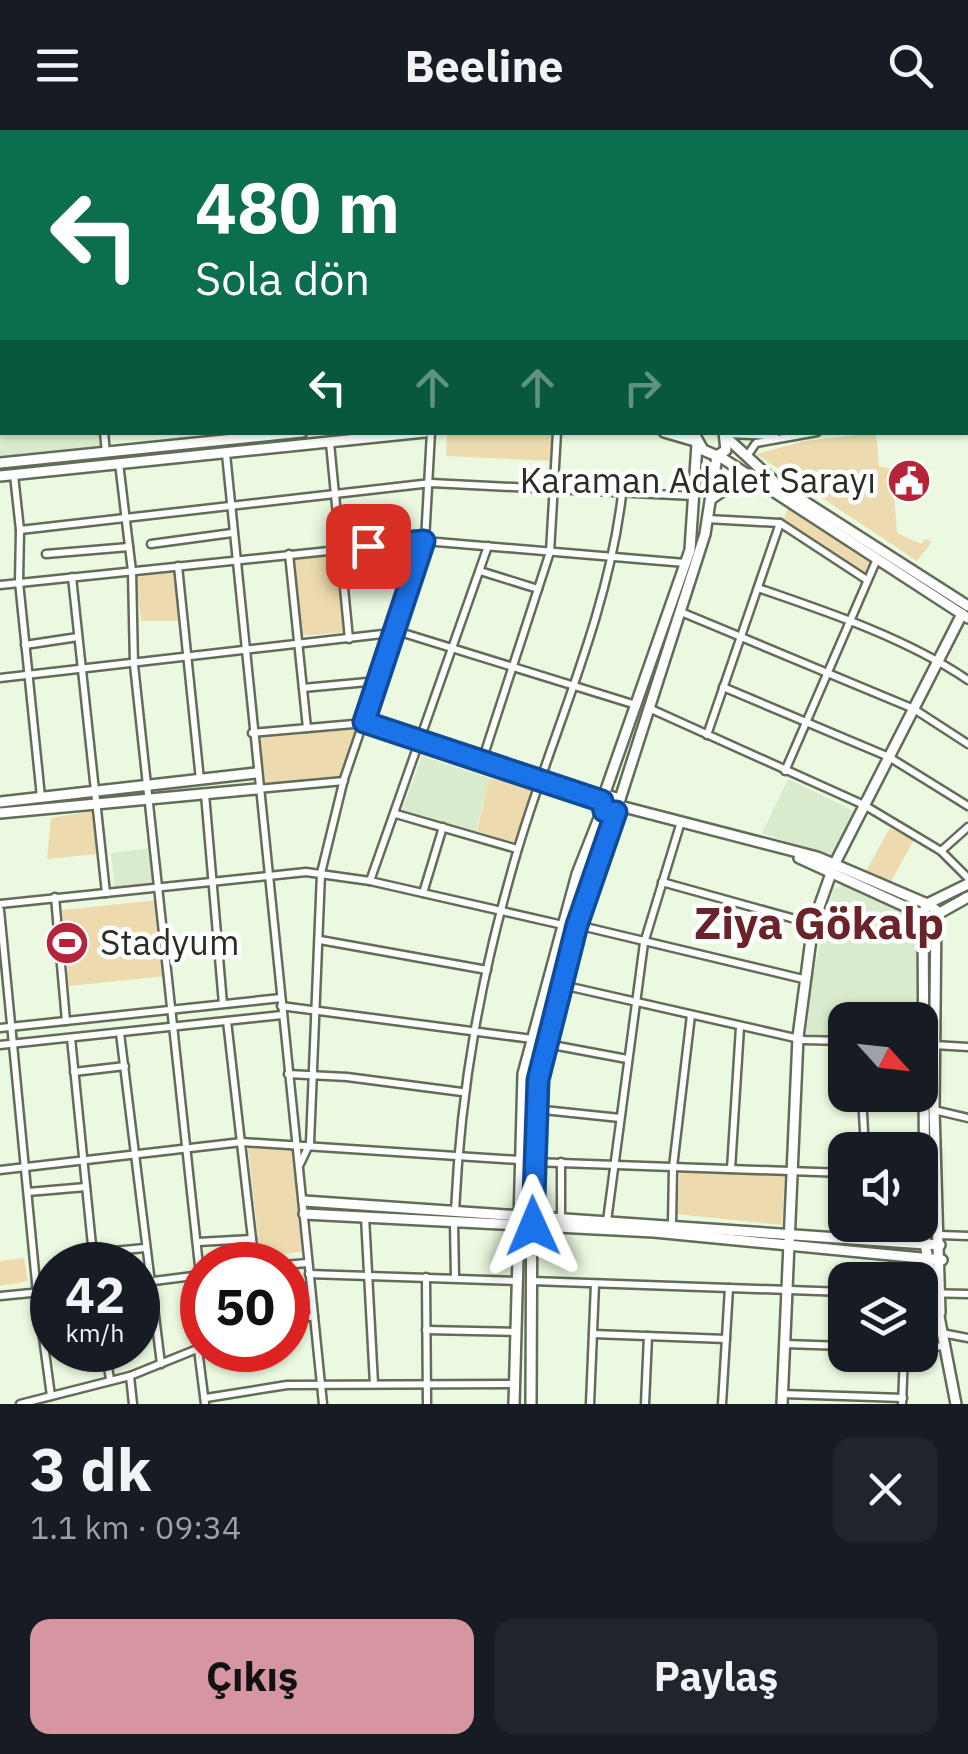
<!DOCTYPE html>
<html lang="tr">
<head>
<meta charset="utf-8">
<style>
  :root { --surface:#171b24; --page:#20242c; --text:#f1f3f6; --muted:#9ea1a6; --accent:#d696a1 }
  body { margin:0; font-family:"IBM Plex Sans",sans-serif; background:var(--page); color:var(--text); height:100vh; display:flex; flex-direction:column; font-size:38px; white-space:nowrap }
  * { box-sizing:border-box; margin:0 }
  p { font-size:32px; color:var(--muted) }
  .icon { flex:none; width:55px; height:55px; fill:none; stroke:currentColor; stroke-width:2; stroke-linecap:round; stroke-linejoin:round }
  .map { position:relative; height:1274px; overflow:hidden }
  .sheet { display:flex; flex-direction:column; background:var(--surface); flex:1 }
  .sheet>* { flex:none }
  .hud { position:absolute; left:0px; top:0px; width:970px; height:305px; box-shadow:0 2px 8px #0004; background:#0b6e4f; color:#fff; overflow:hidden }
  .needle { width:65px; rotate:117deg }
  .tools { position:absolute; left:828px; top:872px; display:grid; gap:20px }
  .tools a { display:grid; place-items:center; width:110px; height:110px; border-radius:20px; background:var(--surface); box-shadow:0 2px 8px #0004; font-size:50px }
  .speed { position:absolute; left:30px; top:1112px; display:flex; gap:20px; font-size:50px; font-weight:700; text-align:center }
  .speed>* { display:grid; place-content:center; width:130px; height:130px; border-radius:50%; background:var(--surface); box-shadow:0 2px 8px #0004; line-height:1 }
  .speed small { font-size:25px; font-weight:400 }
  .speed .limit { border:15px solid #d22; background:#fff; color:#111 }
  .pin { position:absolute; display:grid; place-items:center; width:85px; height:85px; color:#fff; margin:-42px; border-radius:20px; box-shadow:0 5px 15px #0006 }
  .me { position:absolute; width:110px; margin:-55px; rotate:359deg; stroke-linejoin:round; filter:drop-shadow(0 0 8px #0008) }
  .turn { display:flex; align-items:center; gap:35px; height:210px; padding:0 30px; font-size:45px }
  .turn .icon { width:130px; height:130px; stroke-width:2.5 }
  .turn b { display:block; font-size:70px; line-height:85px }
  .lanes { display:flex; align-items:center; height:95px; padding:0 30px; background:#0003; justify-content:center; gap:50px; direction:ltr }
  .lanes .off { opacity:.35 }
  .round { display:grid; place-items:center; flex:none; width:105px; height:105px; border-radius:20px; background:var(--page) }
  .summary { display:flex; align-items:center; justify-content:space-between; height:170px; padding:0 30px }
  h1 { font-size:60px; font-weight:800; line-height:75px }
  .button { display:flex; gap:20px; margin-top:auto; padding:20px 30px }
  .button a { flex:1; height:115px; border-radius:20px; background:var(--accent); color:#111; font-size:40px; font-weight:800; line-height:115px; text-align:center }
  .button a+a { background:var(--page); color:var(--text) }
  header { display:flex; justify-content:space-between; align-items:center; height:130px; padding:0 30px; background:var(--surface); font-size:45px; font-weight:800 }
  .map>svg:first-child { display:block }
  .built { fill:#daebcd }
  .green { fill:#eddaaf }
  .lines { fill:none; stroke-linecap:round; stroke-linejoin:round }
  .street-casing { stroke:#616d58; stroke-width:11 }
  .secondary-casing { stroke:#616d58; stroke-width:14 }
  .street { stroke:#fff; stroke-width:6 }
  .secondary { stroke:#fff; stroke-width:9 }
  .route-casing { stroke:#114b97; stroke-width:25 }
  .route { stroke:#1a73e8; stroke-width:18 }
  .labels { text-anchor:middle; stroke-width:9; stroke-linejoin:round; paint-order:stroke }
  .poi-label { font-size:35px; fill:#2a2f26; stroke:#fff; text-anchor:end }
  .district-label { font-size:45px; font-weight:bold; fill:#692329; stroke:#fff }
</style>
</head>
<body>
<header><svg class="icon" aria-label="menu" viewBox="0 0 24 24"><path d="M4 6h16M4 12h16M4 18h16"/></svg>Beeline<svg class="icon" aria-label="search" viewBox="0 0 24 24"><circle cx="10" cy="10" r="6"/><path d="M15 15l6 6"/></svg></header>
<div class="map">
<svg width="968" height="1274" viewBox="0 0 968 1274">
  <rect width="100%" height="100%" fill="#ebf9e0"/>
  <g class="built">
    <polygon points="0,232 2,302 100,303 101,316 0,327"/>
    <polygon points="422,626 489,648 476,702 401,683"/>
    <polygon points="788,649 856,682 832,728 762,703"/>
    <polygon points="152,718 156,754 115,759 111,723"/>
    <polygon points="845,754 900,780 921,797 920,890 845,890 845,907 806,905 813,844 833,759"/>
  </g>
  <g class="green">
    <polygon points="553,303 553,331 446,326 447,304"/>
    <polygon points="876,303 879,336 892,339 897,403 921,414 925,409 932,412 917,431 756,324 805,311"/>
    <polygon points="788,378 871,432 865,446 783,391"/>
    <polygon points="337,425 344,502 301,506 294,430"/>
    <polygon points="175,441 180,491 141,491 136,445"/>
    <polygon points="357,599 340,647 266,653 258,608"/>
    <polygon points="489,648 532,660 515,713 477,701"/>
    <polygon points="93,681 97,724 47,729 51,688"/>
    <polygon points="890,698 914,710 890,753 866,741"/>
    <polygon points="158,770 166,846 69,856 62,780"/>
    <polygon points="248,1018 293,1020 302,1122 260,1126"/>
    <polygon points="680,1040 785,1045 782,1095 676,1084"/>
    <polygon points="24,1128 28,1151 0,1156 0,1131"/>
    <polygon points="302,1145 307,1182 288,1186 288,1146"/>
  </g>
  <g class="lines">
    <g class="street-casing">
      <g id="street">
        <polyline points="32,0 34,2"/>
        <polyline points="487,0 498,2"/>
        <polyline points="659,0 661,2"/>
        <polyline points="789,0 790,2"/>
        <polyline points="815,0 818,2"/>
        <polyline points="326,2 340,0"/>
        <polyline points="699,2 701,0"/>
        <polyline points="795,2 803,0"/>
        <polyline points="905,2 906,0"/>
        <polyline points="0,24 2,25"/>
        <polyline points="0,116 2,116"/>
        <polyline points="968,128 968,127"/>
        <polyline points="0,168 2,168"/>
        <polyline points="0,221 2,221"/>
        <polyline points="104,302 106,323"/>
        <polyline points="726,304 775,306"/>
        <polyline points="330,313 349,509"/>
        <polyline points="226,324 323,1274"/>
        <polyline points="747,326 756,313 817,302"/>
        <polyline points="119,333 132,441 134,535 200,1145"/>
        <polyline points="14,345 20,400 19,452 41,667"/>
        <polyline points="707,389 780,393 867,450"/>
        <polyline points="20,400 431,353 694,366"/>
        <polyline points="151,414 232,403"/>
        <polyline points="46,424 129,417"/>
        <polyline points="289,424 307,598"/>
        <polyline points="178,436 200,650"/>
        <polyline points="480,441 538,459"/>
        <polyline points="72,447 106,763"/>
        <polyline points="0,455 425,411 685,433"/>
        <path d="M758,458C828,482 906,508 968,550"/>
        <polyline points="681,482 914,579 968,614"/>
        <polyline points="25,515 78,507"/>
        <polyline points="0,548 400,502 636,575"/>
        <polyline points="723,557 889,627 968,676"/>
        <polyline points="303,558 378,551"/>
        <polyline points="651,579 864,675 941,721 968,748"/>
        <polyline points="252,603 365,593 602,671"/>
        <polyline points="707,605 780,393"/>
        <polyline points="482,631 550,422 557,302"/>
        <polyline points="785,641 877,429"/>
        <polyline points="257,659 344,651"/>
        <polyline points="205,664 223,874"/>
        <polyline points="396,684 517,719"/>
        <polyline points="941,721 968,697"/>
        <polyline points="370,751 488,416"/>
        <polyline points="662,752 813,794"/>
        <polyline points="423,763 443,697"/>
        <polyline points="55,767 66,891"/>
        <polyline points="0,774 306,742 370,751 563,795"/>
        <polyline points="0,780 37,1163 51,1266"/>
        <polyline points="577,795 803,849"/>
        <polyline points="320,810 487,840"/>
        <polyline points="562,855 804,910 845,911"/>
        <polyline points="281,876 532,909"/>
        <polyline points="227,891 255,1135"/>
        <polyline points="0,898 281,868"/>
        <polyline points="120,903 161,1234"/>
        <polyline points="71,908 94,1135"/>
        <polyline points="547,914 627,929"/>
        <polyline points="0,915 282,885"/>
        <polyline points="934,915 968,917"/>
        <polyline points="74,942 125,936"/>
        <polyline points="288,944 347,947 462,962"/>
        <polyline points="862,965 865,1020"/>
        <polyline points="534,979 620,988"/>
        <polyline points="934,980 968,988"/>
        <polyline points="532,1032 845,1043"/>
        <polyline points="561,1032 561,1089"/>
        <polyline points="300,1034 310,1013 321,743 344,649 425,411 431,302"/>
        <polyline points="731,1039 740,897"/>
        <polyline points="0,1040 242,1012 519,1030"/>
        <polyline points="28,1062 86,1057"/>
        <path d="M455,1081C461,954 481,845 517,722C552,603 607,490 622,365"/>
        <polyline points="365,1087 374,1254"/>
        <polyline points="607,1091 644,813 680,695"/>
        <polyline points="454,1092 455,1148"/>
        <polyline points="672,1094 673,1037 691,885"/>
        <polyline points="871,1095 873,1110"/>
        <polyline points="940,1105 968,1106"/>
        <polyline points="198,1112 252,1109"/>
        <polyline points="92,1123 145,1118"/>
        <polyline points="284,1135 307,1133"/>
        <polyline points="309,1144 517,1151"/>
        <polyline points="426,1147 427,1274"/>
        <polyline points="532,1151 845,1162"/>
        <polyline points="138,1153 201,1145"/>
        <polyline points="920,1163 968,1164"/>
        <polyline points="0,1166 52,1161"/>
        <polyline points="288,1191 314,1186"/>
        <polyline points="426,1200 516,1202"/>
        <polyline points="942,1203 968,1208"/>
        <polyline points="593,1204 726,1209"/>
        <polyline points="785,1214 845,1216"/>
        <polyline points="920,1218 944,1216"/>
        <polyline points="198,1219 205,1274"/>
        <polyline points="105,1220 110,1249"/>
        <polyline points="130,1246 133,1274"/>
        <polyline points="783,1264 903,1268"/>
        <polyline points="206,1268 287,1255 514,1254"/>
        <polyline points="20,1274 130,1246 202,1217"/>
        <polyline points="590,1274 595,1154"/>
        <polyline points="645,1274 648,1206"/>
        <polyline points="722,1274 729,1158"/>
        <polyline points="902,1274 904,1225"/>
      </g>
    </g>
    <g class="secondary-casing">
      <g id="secondary">
        <polyline points="572,0 573,2"/>
        <polyline points="583,0 584,2"/>
        <polyline points="664,302 695,311"/>
        <polyline points="693,302 703,320 717,326 726,320 724,302"/>
        <polyline points="727,308 777,354 968,476"/>
        <polyline points="719,326 968,488"/>
        <polyline points="0,333 302,302"/>
        <polyline points="0,346 425,302"/>
        <polyline points="711,369 724,360 760,354"/>
        <polyline points="606,665 620,669 616,682 605,681 602,671 690,420 697,314"/>
        <polyline points="620,669 705,404 717,326"/>
        <polyline points="0,672 256,643"/>
        <polyline points="620,676 817,727 927,774"/>
        <polyline points="0,683 257,659"/>
        <polyline points="799,728 926,786"/>
        <polyline points="928,774 936,780 934,980 940,1183"/>
        <polyline points="936,785 968,767"/>
        <polyline points="304,1071 940,1115"/>
        <polyline points="304,1084 654,1102 942,1130"/>
        <polyline points="514,1274 523,944 577,744 603,678"/>
        <polyline points="531,1274 532,1032 538,950 577,795 616,682"/>
        <polyline points="782,1274 798,907 813,794 834,735 962,484"/>
        <polyline points="956,1274 925,1114 923,784 927,774 968,754"/>
      </g>
    </g>
    <use href="#street" class="street"/>
    <use href="#secondary" class="secondary"/>
  </g>
  <g class="lines">
    <g class="route-casing">
      <polyline id="route" points="368,416 424,411 364,592 602,671 604,681 616,682 577,795 538,950 533,1096"/>
    </g>
    <use href="#route" class="route"/>
  </g>
  <defs>
    <g id="civic-disc" transform="scale(2.25)"><circle r="9.5" fill="#b6243a" stroke="#fff"/><path d="M-.6-6.5H3V-4.5H.6V-3L4-1V1h2V6H-6V1h2V-1L-.6-3ZM-1.2 2.5V6h2.4V2.5Z" fill="#fff"/></g>
    <g id="stadium-disc" transform="scale(2.25)"><circle r="9.5" fill="#b6243a" stroke="#fff"/><path d="M0-5a6.5 5 0 1 0 0 10a6.5 5 0 1 0 0-10ZM-3.5-1.8h7v3.6h-7Z" fill="#fff"/></g>
  </defs>
  <g fill-rule="evenodd">
    <use href="#civic-disc" x="909" y="351"/>
    <use href="#stadium-disc" x="67" y="813"/>
  </g>
  <g class="labels">
    <g class="poi-label">
      <text x="876" y="363">Karaman Adalet Sarayı</text>
      <text x="100" y="825" text-anchor="start">Stadyum</text>
    </g>
    <g class="district-label">
      <text x="819" y="809">Ziya Gökalp</text>
    </g>
  </g>
</svg>
<div class="tools">
<a><svg class="needle" viewBox="-14 -14 28 28"><path d="M0-13l5 13h-10z" fill="#e53935"/><path d="M0 13l5-13h-10z" fill="#9ea1a6"/></svg></a>
<a><svg class="icon" aria-label="sound" viewBox="0 0 24 24"><path d="M4 9h4l5-4v14l-5-4H4zM17 9q2 3 0 6"/></svg></a>
<a><svg class="icon" aria-label="layers" viewBox="0 0 24 24"><path d="M12 4l9 5-9 5-9-5zM3 14l9 5 9-5"/></svg></a>
</div>
<div class="speed"><div>42<small>km/h</small></div><div class="limit">50</div></div>
<div class="pin" style="left:368px;top:416px;background:#d93025"><svg class="icon" aria-label="arrive" viewBox="0 0 24 24"><path d="M6 21V4h12l-3 4 3 4H6"/></svg></div>
<svg class="me" style="left:533px;top:1096px" viewBox="-20 -20 40 40"><path d="M0-17L14 15 0 8-14 15z" fill="#1a73e8" stroke="#fff" stroke-width="4"/></svg>
<div class="hud">
<div class="turn"><svg class="icon" aria-label="left" viewBox="0 0 24 24"><path d="M17 20v-9H6M10 6l-5 5 5 5"/></svg><div><b>480 m</b>Sola dön</div></div>
<div class="lanes"><svg class="icon" aria-label="left" viewBox="0 0 24 24"><path d="M17 20v-9H6M10 6l-5 5 5 5"/></svg><svg class="icon off" aria-label="ahead" viewBox="0 0 24 24"><path d="M12 20V5M6 11l6-6 6 6"/></svg><svg class="icon off" aria-label="ahead" viewBox="0 0 24 24"><path d="M12 20V5M6 11l6-6 6 6"/></svg><svg class="icon off" aria-label="right" viewBox="0 0 24 24"><path d="M7 20v-9h11M14 6l5 5-5 5"/></svg></div>
</div>
</div>
<section class="sheet">
<div class="summary"><div><h1>3 dk</h1><p>1.1 km · 09:34</p></div><a class="round"><svg class="icon" aria-label="close" viewBox="0 0 24 24"><path d="M6 6l12 12M18 6L6 18"/></svg></a></div>
<div class="button"><a>Çıkış</a><a>Paylaş</a></div>
</section>
</body>
</html>
